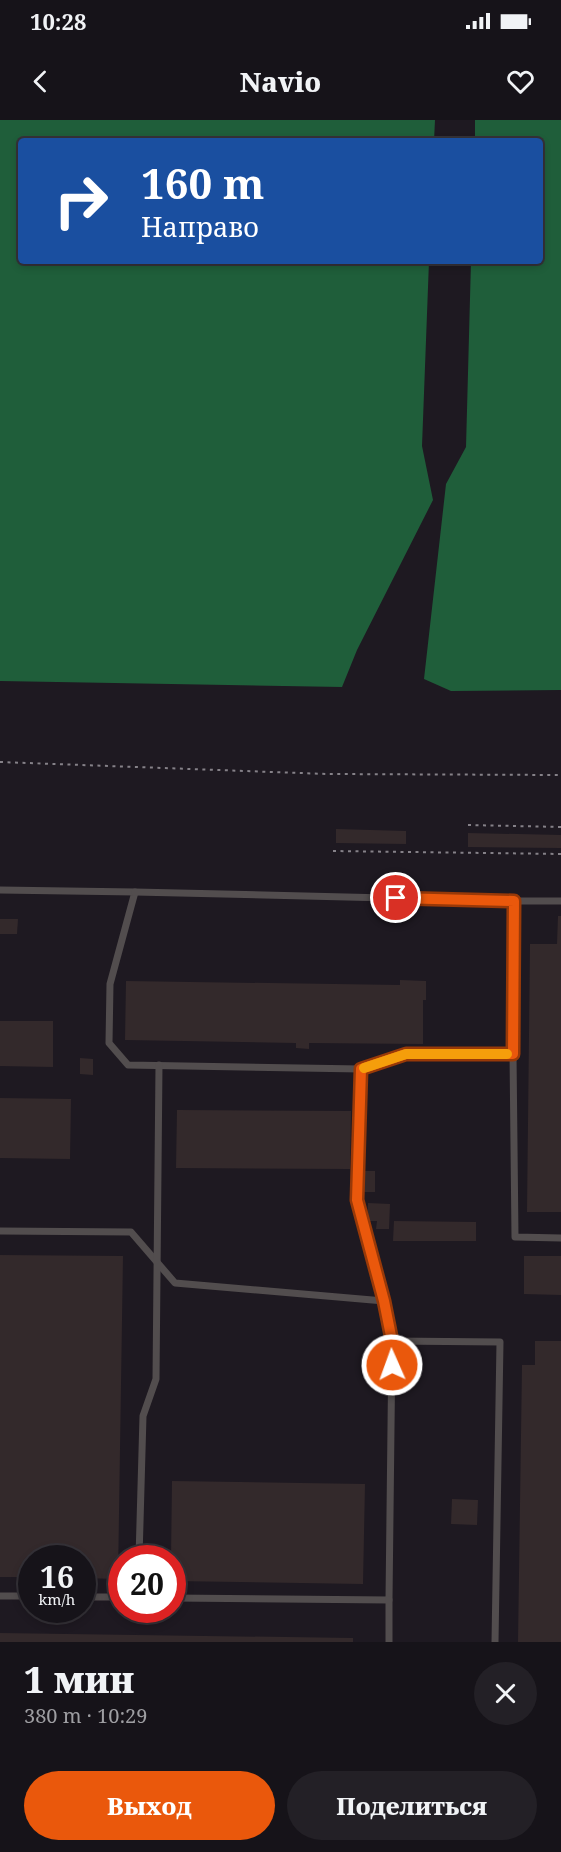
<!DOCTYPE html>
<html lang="ru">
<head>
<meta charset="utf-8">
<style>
  :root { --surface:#161319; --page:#232026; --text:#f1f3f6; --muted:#9e9ea2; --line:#353238; --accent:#ea580c }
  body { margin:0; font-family:"Noto Serif",serif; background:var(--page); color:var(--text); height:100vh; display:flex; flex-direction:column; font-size:22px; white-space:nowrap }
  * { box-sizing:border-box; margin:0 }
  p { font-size:20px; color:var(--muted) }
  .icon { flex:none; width:33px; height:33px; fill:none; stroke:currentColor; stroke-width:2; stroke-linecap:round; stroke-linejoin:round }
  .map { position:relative; height:1522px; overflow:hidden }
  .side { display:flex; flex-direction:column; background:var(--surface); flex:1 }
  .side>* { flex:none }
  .top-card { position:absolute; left:18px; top:18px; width:525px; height:126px; border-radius:6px; box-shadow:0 3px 9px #0003,0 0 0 2px var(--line); background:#1a4fa0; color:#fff; overflow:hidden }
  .speed { position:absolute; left:18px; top:1425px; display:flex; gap:12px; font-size:30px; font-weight:700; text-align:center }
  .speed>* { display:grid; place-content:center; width:78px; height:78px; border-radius:50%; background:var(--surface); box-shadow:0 3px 9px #0003,0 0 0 2px var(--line); line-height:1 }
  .speed small { font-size:15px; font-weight:400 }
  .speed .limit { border:9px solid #d22; background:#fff; color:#111 }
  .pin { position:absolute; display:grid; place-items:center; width:51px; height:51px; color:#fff; margin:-26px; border:3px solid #fff; border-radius:50%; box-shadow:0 2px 6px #0007 }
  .me { position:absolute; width:66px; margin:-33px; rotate:358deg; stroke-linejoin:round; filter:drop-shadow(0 0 4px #0008) }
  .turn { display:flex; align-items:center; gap:21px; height:126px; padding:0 24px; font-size:27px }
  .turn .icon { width:78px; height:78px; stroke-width:2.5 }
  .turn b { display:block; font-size:42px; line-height:51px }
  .round { display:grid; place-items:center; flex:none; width:63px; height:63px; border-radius:32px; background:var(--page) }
  .head { display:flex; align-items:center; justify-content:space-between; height:102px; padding:0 24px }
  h1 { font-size:36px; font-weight:800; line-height:45px }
  .action { display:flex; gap:12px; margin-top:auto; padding:12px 24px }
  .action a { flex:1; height:69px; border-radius:36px; background:var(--accent); color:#fff; font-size:24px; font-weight:800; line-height:69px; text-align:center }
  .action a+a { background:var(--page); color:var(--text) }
  .status { display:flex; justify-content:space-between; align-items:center; height:42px; padding:0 30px; background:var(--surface); direction:ltr }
  .status svg { height:16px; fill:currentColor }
  header { display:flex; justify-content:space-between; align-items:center; height:78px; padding:0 24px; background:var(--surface); font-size:27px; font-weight:800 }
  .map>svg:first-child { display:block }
  .forest { fill:#1f5e3a }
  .building { fill:#33292b }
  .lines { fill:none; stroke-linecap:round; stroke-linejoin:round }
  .path { stroke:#858188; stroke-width:2; stroke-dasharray:3 4.5; stroke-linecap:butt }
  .lane { stroke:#524d4e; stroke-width:7 }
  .route-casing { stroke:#983908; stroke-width:15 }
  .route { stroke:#ea580c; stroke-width:10 }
  .slow { stroke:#f59e0b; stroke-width:10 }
</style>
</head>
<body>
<div class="status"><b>10:28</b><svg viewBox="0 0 49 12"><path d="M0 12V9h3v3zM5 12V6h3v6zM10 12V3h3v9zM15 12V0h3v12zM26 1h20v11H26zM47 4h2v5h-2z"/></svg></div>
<header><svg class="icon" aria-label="back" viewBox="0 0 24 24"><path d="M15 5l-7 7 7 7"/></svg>Navio<svg class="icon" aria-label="heart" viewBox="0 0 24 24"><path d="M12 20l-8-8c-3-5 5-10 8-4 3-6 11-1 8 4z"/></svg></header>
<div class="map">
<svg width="561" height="1522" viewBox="0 0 561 1522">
  <rect width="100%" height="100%" fill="#1e1921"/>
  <g class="forest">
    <polygon points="0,0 435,0 434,21 21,21 21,141 429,141 422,326 433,380 357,530 342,567 0,561"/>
    <polygon points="475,0 561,0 561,570 451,571 424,559 446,364 466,327 471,141 540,141 540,21 475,21"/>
  </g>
  <g class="building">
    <polygon points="336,709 406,711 406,724 336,723"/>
    <polygon points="468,713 561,715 561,728 468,727"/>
    <polygon points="558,796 561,796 561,1092 527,1092 530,824 557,824"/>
    <polygon points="0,799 18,799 17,814 0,814"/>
    <polygon points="400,860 426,861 426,880 423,880 423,924 309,923 309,929 296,928 296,923 125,920 126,861 400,865"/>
    <polygon points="0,901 53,901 53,947 0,946"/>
    <polygon points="80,938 93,939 93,955 80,954"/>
    <polygon points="0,978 71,979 70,1039 0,1038"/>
    <polygon points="177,990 351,991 350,1049 176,1048"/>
    <rect x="362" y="1051" width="13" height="21"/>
    <polygon points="368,1083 390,1084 389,1109 376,1109 377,1101 367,1101"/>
    <polygon points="394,1101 476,1102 476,1121 393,1121"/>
    <polygon points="0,1135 123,1136 118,1459 82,1458 82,1438 32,1438 32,1457 0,1457"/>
    <polygon points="524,1136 561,1136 561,1175 524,1174"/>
    <polygon points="535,1221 561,1221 561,1522 518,1522 522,1245 535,1245"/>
    <polygon points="172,1361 365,1364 363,1464 172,1461 172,1438 171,1438"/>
    <polygon points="452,1379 478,1380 477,1405 451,1404"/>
    <polygon points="0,1513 353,1518 353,1522 0,1522"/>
  </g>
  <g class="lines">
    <g class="path">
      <polyline points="0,642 327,654 561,655"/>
      <polyline points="468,705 561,707"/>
      <polyline points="333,731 561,734"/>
    </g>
    <g class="lane">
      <polyline points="0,770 135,772 110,864 109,923 128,945 361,949"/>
      <polyline points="135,772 514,781"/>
      <polyline points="561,781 514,781 513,934 515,1117 561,1118"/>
      <polyline points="0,1111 131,1112 175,1163 384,1181 392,1221"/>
      <polyline points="384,1181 358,1080 361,949 406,934 513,934"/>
      <polyline points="139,1438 143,1296 156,1259 159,945"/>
      <polyline points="0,1476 32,1476"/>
      <polyline points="82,1477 122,1477"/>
      <polyline points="172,1478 389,1480 392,1221 500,1222 495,1522"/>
      <polyline points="389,1522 389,1480"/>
    </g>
  </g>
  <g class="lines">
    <g class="route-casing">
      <polyline id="route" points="392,1245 392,1221 384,1181 357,1080 361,949 406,934 513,934 514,781 396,778"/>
    </g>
    <use href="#route" class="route"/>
    <polyline class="slow" points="364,948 406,934 507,934"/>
  </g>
</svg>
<div class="speed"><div>16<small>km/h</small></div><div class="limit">20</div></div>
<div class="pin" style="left:396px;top:778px;background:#d93025"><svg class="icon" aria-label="arrive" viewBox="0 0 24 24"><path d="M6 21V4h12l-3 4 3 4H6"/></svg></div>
<svg class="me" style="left:392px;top:1245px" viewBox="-20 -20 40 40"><circle r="17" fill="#ea580c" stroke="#fff" stroke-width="3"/><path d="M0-11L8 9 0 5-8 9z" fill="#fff"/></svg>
<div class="top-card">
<div class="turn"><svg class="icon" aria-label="right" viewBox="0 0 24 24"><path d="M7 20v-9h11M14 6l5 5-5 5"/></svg><div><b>160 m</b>Направо</div></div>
</div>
</div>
<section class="side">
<div class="head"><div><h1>1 мин</h1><p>380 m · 10:29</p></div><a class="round"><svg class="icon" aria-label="close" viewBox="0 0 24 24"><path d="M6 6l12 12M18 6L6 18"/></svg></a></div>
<div class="action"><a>Выход</a><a>Поделиться</a></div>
</section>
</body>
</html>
